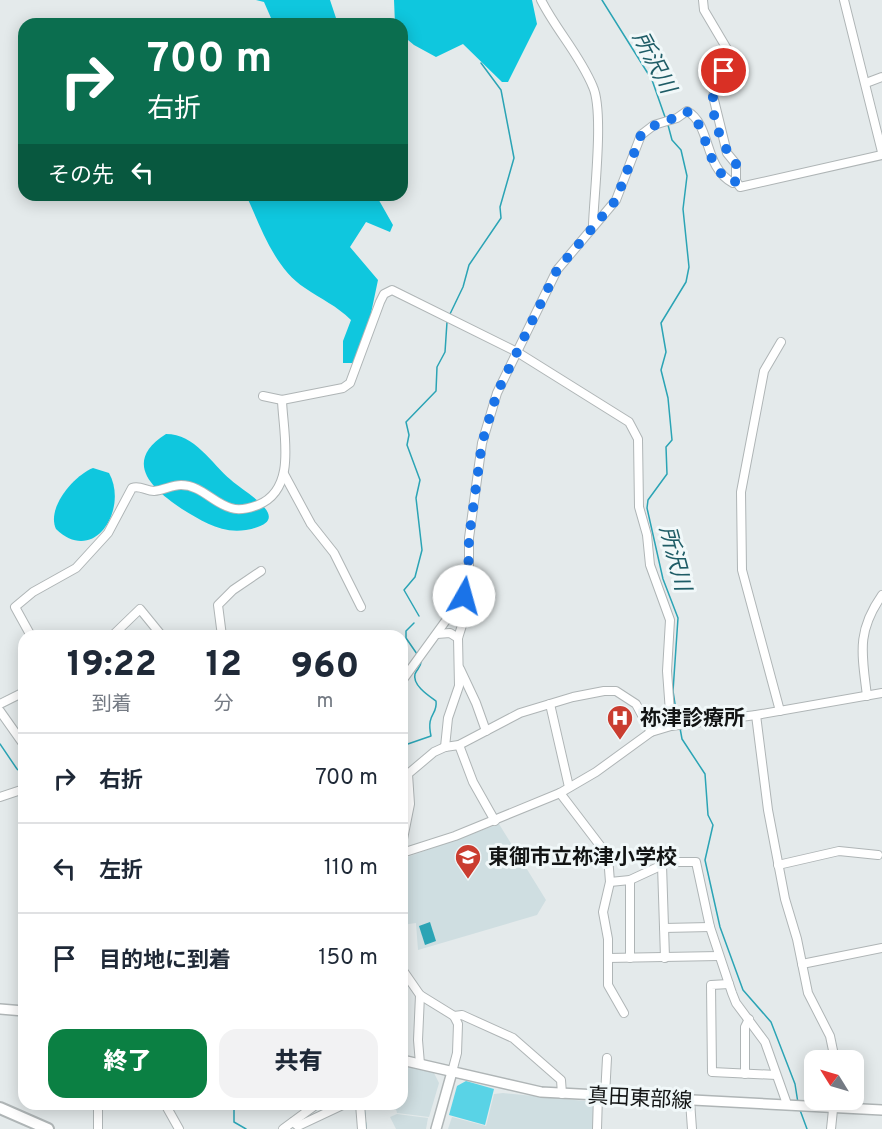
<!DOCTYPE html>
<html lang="ja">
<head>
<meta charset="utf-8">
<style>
  :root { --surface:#fff; --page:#f2f2f3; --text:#1f2937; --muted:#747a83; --line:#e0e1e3; --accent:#0b8043 }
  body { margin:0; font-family:Overpass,"Noto Sans JP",sans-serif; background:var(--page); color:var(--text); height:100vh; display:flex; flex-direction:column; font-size:22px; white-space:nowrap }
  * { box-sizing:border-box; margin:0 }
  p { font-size:20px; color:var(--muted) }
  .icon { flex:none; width:33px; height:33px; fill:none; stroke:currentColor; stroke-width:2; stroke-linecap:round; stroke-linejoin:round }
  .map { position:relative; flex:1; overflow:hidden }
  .panel { position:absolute; left:18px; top:630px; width:390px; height:480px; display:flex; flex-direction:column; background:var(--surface); border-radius:18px; box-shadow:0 3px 15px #0003 }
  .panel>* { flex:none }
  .guide { position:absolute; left:18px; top:18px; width:390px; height:183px; border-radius:18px; box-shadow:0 3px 15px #0003; background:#0b6e4f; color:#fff; overflow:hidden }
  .needle { width:39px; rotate:307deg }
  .controls { position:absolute; left:804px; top:1050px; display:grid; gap:12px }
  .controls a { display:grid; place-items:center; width:60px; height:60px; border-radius:12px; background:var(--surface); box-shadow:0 3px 15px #0003; font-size:30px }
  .pin { position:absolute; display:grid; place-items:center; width:51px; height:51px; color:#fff; margin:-26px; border:3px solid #fff; border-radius:50%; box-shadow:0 2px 6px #0007 }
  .me { position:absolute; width:66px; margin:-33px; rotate:7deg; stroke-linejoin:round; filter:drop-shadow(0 0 4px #0008) }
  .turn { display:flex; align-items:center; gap:21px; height:126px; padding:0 30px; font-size:27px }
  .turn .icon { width:78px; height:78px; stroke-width:2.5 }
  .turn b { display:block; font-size:42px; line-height:51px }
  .then { display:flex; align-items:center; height:57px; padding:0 30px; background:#0003; gap:12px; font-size:22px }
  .eta { display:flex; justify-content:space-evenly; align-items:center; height:102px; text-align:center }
  .eta b { font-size:36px; font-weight:800; line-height:42px }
  .button { display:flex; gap:12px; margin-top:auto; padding:12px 30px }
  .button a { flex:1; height:69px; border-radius:18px; background:var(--accent); color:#fff; font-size:24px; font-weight:800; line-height:69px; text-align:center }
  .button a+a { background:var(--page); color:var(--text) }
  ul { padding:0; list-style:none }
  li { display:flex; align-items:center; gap:18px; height:90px; padding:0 30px; border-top:2px solid var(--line) }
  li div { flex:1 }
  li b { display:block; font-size:22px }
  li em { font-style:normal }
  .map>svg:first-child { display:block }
  .built { fill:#cfdee1 }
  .green { fill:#59d3e6 }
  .forest { fill:#0fc7de }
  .water { fill:#2ba4b5 }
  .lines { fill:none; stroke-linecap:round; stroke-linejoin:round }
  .stream { stroke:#2ba4b5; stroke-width:1.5 }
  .minor-casing { stroke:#afb5b6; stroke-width:10 }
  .major-casing { stroke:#afb5b6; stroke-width:12 }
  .highway-casing { stroke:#afb5b6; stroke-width:14 }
  .minor { stroke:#fff; stroke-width:8 }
  .major { stroke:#fff; stroke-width:9 }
  .highway { stroke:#fff; stroke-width:10 }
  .route { stroke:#1a73e8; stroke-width:10; stroke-dasharray:0 18 }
  .labels { text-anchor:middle; stroke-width:6; stroke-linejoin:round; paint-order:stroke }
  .poi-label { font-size:21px; font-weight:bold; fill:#121414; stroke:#f1f8f9; text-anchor:start }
  .street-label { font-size:21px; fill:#121414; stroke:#f1f8f9 }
  .water-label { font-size:22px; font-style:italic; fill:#1e5c66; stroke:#f1f8f9 }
</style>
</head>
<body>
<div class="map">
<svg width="882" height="1129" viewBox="0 0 882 1129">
  <rect width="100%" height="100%" fill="#e4eaeb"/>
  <g class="built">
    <polygon points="499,824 546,900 537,915 418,950 416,923 402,925 402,859"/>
    <polygon points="402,1064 434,1073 439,1083 429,1117 397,1113 396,1109 392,1110 390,1104 402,1104"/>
    <polygon points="503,1093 595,1102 593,1129 448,1129 452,1117 486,1126 494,1094"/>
    <polygon points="397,1114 428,1118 426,1129 396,1129 390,1117"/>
  </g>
  <polygon class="green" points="466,1081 494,1089 485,1125 449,1115 457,1086"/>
  <g class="forest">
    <polygon points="256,0 330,0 338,24 270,24 271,18 264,2"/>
    <polygon points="394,0 532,0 537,24 508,82 502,82 463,44 436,57 414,45 402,35 402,24 395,24"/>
    <path d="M246,195H376L393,225L390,232L366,222L350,247L378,280L370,318L353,363H343V341L351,320C337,306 321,299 305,288C274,268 261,227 246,195Z"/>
    <path d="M166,434C195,434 211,463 231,480C245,493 299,521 246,530C221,534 202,521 182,509C152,489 122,462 166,434Z"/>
    <path d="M93,468L109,473C129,509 94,566 56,529C46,507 75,475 93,468Z"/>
  </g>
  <polygon class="water" points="430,922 436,941 425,945 419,926"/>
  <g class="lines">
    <g class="stream">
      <polyline points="602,0 652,80 665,117"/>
      <polyline points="668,125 672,140 681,150 687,176 683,209 689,267 686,282 661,323 666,352 661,370 668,398 672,440 666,447 667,474 648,500 647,508 663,579 678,618 673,691 678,723"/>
      <polyline points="450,314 463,287 469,265 501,218 500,207 514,158 501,90 481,63"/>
      <polyline points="419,616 404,590 415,577 422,550 416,498 420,480 407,445 409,435 406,422 436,391 437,367 445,352 447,322"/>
      <polyline points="414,623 406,631 406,638 417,654"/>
      <polyline points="680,728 682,739 705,774 708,815 713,825 705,860 720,927 743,990 771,1022 795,1084 798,1103"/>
      <polyline points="0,744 17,769 24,775"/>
      <path d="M402,746L431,736C426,713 438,715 436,701C429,696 412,685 415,674C417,669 421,667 421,662"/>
      <polyline points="234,1104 234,1122 246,1129"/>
      <polyline points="364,1108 366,1129"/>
      <polyline points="800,1110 807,1129"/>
    </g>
    <g class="minor-casing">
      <g id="minor">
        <path d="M541,0C556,30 580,55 593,87C604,112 594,194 593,225"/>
        <polyline points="703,0 704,10 730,54 730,60 713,96 727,153 736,164 736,181"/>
        <polyline points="844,0 882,152"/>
        <polyline points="866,83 882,77"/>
        <polyline points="263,396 282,400 343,388 350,383 380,302 384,294 392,290 517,352 629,422 638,439 639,507 647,535 650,565 670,620 667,671 671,726"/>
        <polyline points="284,474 311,524 334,553 361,607"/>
        <polyline points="437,634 450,633 458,638"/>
        <path d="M31,636L15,607L33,592L76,568L108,533L132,488C140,485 146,491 154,491C164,490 172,485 181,485C201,485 213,503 231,508C240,511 250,508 258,505C298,489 283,433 282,400"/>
        <polyline points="112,636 140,609 162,636"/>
        <polyline points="222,636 218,605 233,590 261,571"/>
        <polyline points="460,669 476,703 486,731"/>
        <polyline points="402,681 468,590"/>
        <path d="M867,696C862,654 856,632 882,595"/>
        <polyline points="0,704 24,692"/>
        <polyline points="550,704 569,787"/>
        <polyline points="0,711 24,745"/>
        <polyline points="780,711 742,570 741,492 764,371 781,342"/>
        <polyline points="756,715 768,810 785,899 797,939 808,993 830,1036 835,1060"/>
        <polyline points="459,745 473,782 495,821"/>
        <path d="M445,747L448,718L459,686L458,638L469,603V538L482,443L497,393L557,270L616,200L641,135L654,125L677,118L687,111C712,125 703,167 733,183L736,181L740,187L882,155"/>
        <polyline points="402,779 434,752 445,747 459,745 520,713 573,697 604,691 616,691 636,704 651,732"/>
        <polyline points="560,793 608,856 610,882 603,912 608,939 608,985 624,1013"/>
        <polyline points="0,797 24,789"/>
        <polyline points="402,844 410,804 408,774"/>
        <polyline points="402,853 455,836 560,793 596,772 651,732 671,726 756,715 882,693"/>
        <polyline points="662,865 665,958"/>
        <polyline points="778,865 839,851 878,855"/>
        <polyline points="630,880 630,958"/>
        <polyline points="610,882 630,880 669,862 696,862 710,927 732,993 736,1003 765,1042 787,1104"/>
        <polyline points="664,928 710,927"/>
        <polyline points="608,958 719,956"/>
        <polyline points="802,964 882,948"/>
        <polyline points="402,969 420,995 454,1016 458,1024 457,1053 452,1072"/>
        <polyline points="729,984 711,985 712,1072 776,1075"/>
        <polyline points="454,1016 462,1015 513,1038 561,1080 562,1094"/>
        <polyline points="420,1064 418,1040 420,995"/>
        <polyline points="745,1074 745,1027 749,1019"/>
        <polyline points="605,1096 607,1058"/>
        <polyline points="690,1101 692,1129"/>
        <polyline points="98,1104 98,1129"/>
        <polyline points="165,1104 179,1129"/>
        <polyline points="360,1104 362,1129"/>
        <polyline points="293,1122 298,1126 345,1104"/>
        <polyline points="283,1129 317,1104"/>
        <polyline points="597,1129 598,1095"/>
        <polyline points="831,1129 834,1100"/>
      </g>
    </g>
    <g class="major-casing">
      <g id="major">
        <polyline points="0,1009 24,1011"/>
        <polyline points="402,1060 541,1092 882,1110"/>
        <polyline points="436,1129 452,1072"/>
      </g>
    </g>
    <g class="highway-casing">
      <polyline id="highway" points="0,1108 48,1129"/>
    </g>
    <use href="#minor" class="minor"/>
    <use href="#major" class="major"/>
    <use href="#highway" class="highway"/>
  </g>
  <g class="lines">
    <path class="route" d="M464,596L468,589L469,538L482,443L497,393L557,270L616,200L641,135C653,122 670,123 683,112H691C709,135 706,168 733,183L736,181V164C723,148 711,118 713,97C714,89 721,79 724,71"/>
  </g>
  <defs>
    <g id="hospital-pin" transform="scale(1.35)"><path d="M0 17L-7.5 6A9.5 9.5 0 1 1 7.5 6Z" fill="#ca3d30" stroke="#f1f8f9"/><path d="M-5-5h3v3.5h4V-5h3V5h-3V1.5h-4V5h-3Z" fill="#fff"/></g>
    <g id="school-pin" transform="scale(1.35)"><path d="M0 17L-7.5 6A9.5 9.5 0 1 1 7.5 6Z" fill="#ca3d30" stroke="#f1f8f9"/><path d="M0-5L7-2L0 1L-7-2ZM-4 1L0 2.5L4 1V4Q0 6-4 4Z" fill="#fff"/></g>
  </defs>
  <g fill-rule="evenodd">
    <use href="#hospital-pin" x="620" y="718"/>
    <use href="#school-pin" x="468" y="857"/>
  </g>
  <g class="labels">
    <g class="poi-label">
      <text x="640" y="725">祢津診療所</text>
      <text x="488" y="864">東御市立祢津小学校</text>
    </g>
    <g class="street-label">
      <text transform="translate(640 1098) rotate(3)" y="7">真田東部線</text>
    </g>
    <g class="water-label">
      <text transform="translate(655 62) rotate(62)" y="8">所沢川</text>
      <text transform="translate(676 558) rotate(75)" y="8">所沢川</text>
    </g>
  </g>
</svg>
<div class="controls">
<a><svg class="needle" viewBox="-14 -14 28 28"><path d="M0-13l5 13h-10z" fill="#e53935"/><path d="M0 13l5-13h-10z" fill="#747a83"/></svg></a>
</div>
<div class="pin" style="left:724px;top:71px;background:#d93025"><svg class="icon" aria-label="arrive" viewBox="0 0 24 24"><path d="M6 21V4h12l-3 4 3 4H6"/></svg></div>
<svg class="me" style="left:464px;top:596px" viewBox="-20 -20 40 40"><circle r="19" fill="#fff"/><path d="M0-13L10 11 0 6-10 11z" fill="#1a73e8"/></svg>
<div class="guide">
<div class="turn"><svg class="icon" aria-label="right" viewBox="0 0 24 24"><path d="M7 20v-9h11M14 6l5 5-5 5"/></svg><div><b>700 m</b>右折</div></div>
<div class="then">その先<svg class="icon" aria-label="left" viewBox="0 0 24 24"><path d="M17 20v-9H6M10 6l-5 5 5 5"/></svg></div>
</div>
<section class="panel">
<div class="eta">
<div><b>19:22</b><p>到着</p></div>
<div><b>12</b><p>分</p></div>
<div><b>960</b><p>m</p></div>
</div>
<ul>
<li><svg class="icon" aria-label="right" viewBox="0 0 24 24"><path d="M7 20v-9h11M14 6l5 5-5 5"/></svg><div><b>右折</b></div><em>700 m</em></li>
<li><svg class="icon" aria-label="left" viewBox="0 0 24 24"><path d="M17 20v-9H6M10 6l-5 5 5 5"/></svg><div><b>左折</b></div><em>110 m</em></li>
<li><svg class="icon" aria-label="arrive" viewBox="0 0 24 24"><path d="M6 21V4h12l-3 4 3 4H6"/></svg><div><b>目的地に到着</b></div><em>150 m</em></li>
</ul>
<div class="button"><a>終了</a><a>共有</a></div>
</section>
</div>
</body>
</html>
